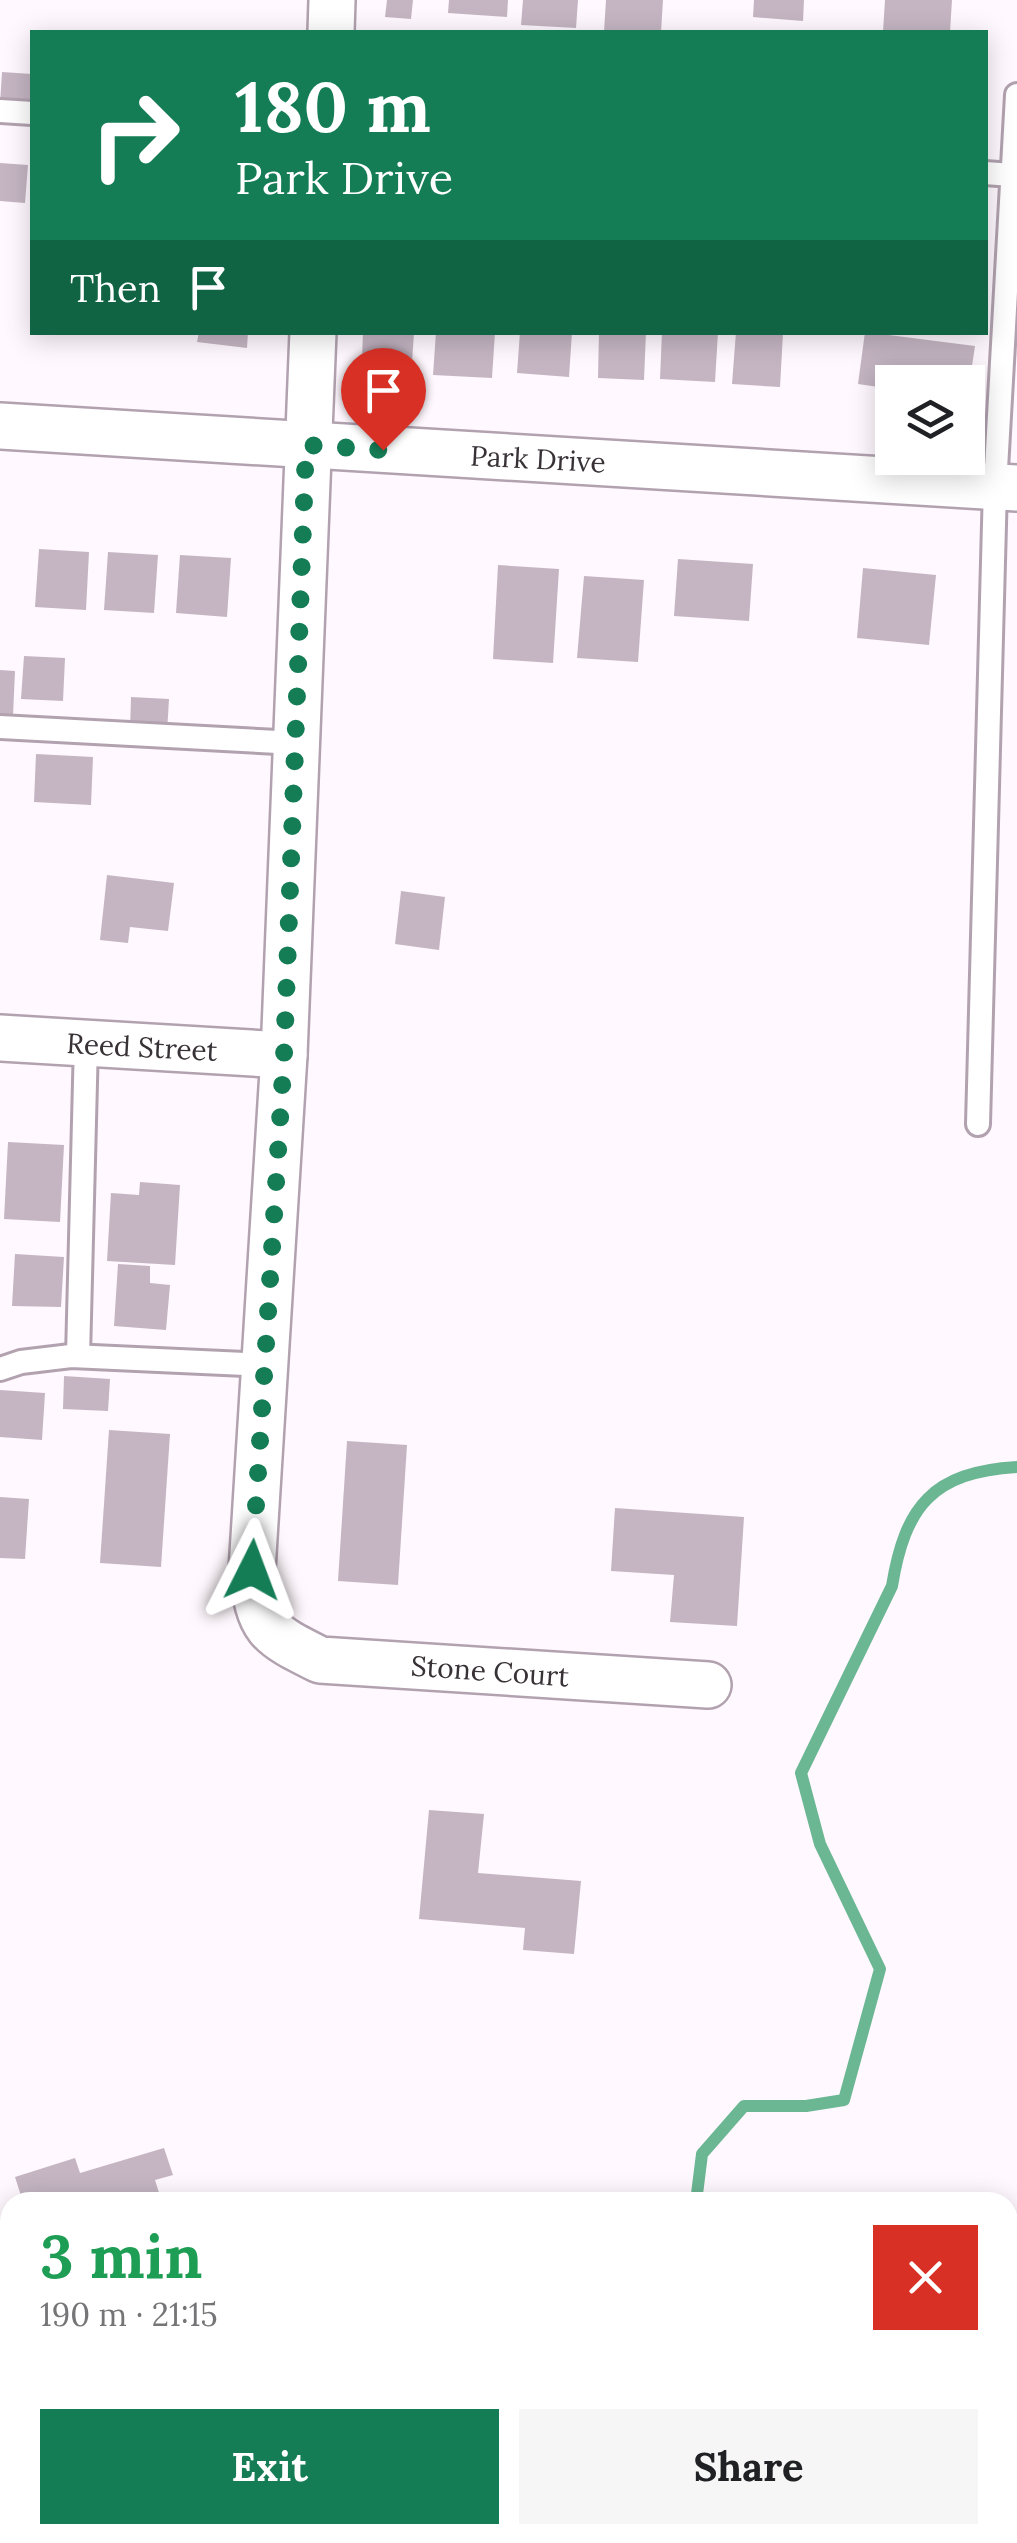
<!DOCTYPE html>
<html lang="en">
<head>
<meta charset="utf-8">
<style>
  :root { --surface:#fff; --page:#f6f6f6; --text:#202124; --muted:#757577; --accent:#157d56 }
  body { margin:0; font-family:Lora,serif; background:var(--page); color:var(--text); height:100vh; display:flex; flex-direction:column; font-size:38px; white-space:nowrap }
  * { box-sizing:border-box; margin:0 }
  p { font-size:32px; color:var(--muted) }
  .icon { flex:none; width:55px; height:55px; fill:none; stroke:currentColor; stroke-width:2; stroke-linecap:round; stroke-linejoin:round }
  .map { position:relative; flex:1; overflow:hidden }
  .details { position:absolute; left:0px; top:2192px; width:1018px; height:352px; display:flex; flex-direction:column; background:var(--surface); border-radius:30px 30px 0 0; box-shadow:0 5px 25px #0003 }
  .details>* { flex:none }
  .guide { position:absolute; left:30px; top:30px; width:958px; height:305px; border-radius:0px; box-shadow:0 5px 25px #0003; background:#157d56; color:#fff; overflow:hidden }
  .controls { position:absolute; left:875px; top:365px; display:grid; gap:20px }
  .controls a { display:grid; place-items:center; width:110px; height:110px; border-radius:0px; background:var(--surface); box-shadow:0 5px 25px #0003; font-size:50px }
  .pin { position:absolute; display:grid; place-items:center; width:85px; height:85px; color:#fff; margin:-102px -42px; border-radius:50% 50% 50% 0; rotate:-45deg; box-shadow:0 0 10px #0007 }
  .pin .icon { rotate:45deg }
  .me { position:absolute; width:110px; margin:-55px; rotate:3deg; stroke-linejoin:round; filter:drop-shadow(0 0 8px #0008) }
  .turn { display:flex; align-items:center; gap:35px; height:210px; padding:0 40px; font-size:45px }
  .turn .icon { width:130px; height:130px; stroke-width:2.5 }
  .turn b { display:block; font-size:70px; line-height:85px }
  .then { display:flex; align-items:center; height:95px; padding:0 40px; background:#0003; gap:20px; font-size:38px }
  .round { display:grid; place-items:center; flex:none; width:105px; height:105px; border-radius:0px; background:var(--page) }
  .summary { display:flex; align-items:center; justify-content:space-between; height:170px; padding:0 40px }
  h1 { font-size:60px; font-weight:700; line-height:75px; color:#1e9e55 }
  .action { display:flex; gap:20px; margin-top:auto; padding:20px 40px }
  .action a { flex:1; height:115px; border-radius:0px; background:var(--accent); color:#fff; font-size:40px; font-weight:700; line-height:115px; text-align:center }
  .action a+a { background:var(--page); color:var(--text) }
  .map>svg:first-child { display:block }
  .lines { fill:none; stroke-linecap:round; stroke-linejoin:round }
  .stream { stroke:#6bb693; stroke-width:12 }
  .building { fill:#c5b5c3 }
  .service-casing { stroke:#b2a2b0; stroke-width:28 }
  .minor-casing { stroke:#b2a2b0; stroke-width:50 }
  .service { stroke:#fff; stroke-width:22 }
  .minor { stroke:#fff; stroke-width:45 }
  .route { stroke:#157d56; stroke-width:18; stroke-dasharray:0 32.4 }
  .labels { text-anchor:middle; stroke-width:8; stroke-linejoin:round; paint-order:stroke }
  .street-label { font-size:28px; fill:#383237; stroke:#fff }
</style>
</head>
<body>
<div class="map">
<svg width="1017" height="2543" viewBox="0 0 1017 2543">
  <rect width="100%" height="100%" fill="#fff8fe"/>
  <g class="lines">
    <g class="stream">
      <path d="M696,2202L702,2154L744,2106H806L844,2100L880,1969L820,1844L801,1773L892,1586C905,1506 933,1472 1017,1467"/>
      <polyline points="750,2535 757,2543"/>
    </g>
  </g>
  <g class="building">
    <polygon points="387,0 413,0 411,19 385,17"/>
    <polygon points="449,0 508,0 507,17 448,13"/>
    <polygon points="523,0 578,0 576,28 521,25"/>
    <polygon points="606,0 663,0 661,32 604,32"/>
    <polygon points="754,0 804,0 803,21 753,17"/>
    <polygon points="885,0 952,0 950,32 883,32"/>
    <polygon points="2,72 32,74 32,107 0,104"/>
    <polygon points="0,163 28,165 25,203 0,201"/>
    <polygon points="199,332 248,332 247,348 197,342"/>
    <polygon points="363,332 414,332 412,363 362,359"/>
    <polygon points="436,332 495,332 492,378 433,375"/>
    <polygon points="520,332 572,332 569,377 517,373"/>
    <polygon points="599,332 646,332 644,380 598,378"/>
    <polygon points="662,332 718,332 715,382 660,379"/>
    <polygon points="736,332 783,333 780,387 732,384"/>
    <polygon points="865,332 975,346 970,379 925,372 923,382 892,382 892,389 858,384"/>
    <polygon points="39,549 89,552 86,610 35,607"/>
    <polygon points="108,552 158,555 154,613 104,610"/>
    <polygon points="180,555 231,558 227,617 176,613"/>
    <polygon points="678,559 753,564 749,621 674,616"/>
    <polygon points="498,565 559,569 553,663 493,659"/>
    <polygon points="863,568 936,575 929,645 857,638"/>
    <polygon points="584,576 644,580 638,662 577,658"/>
    <polygon points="24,656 65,658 63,701 21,699"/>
    <polygon points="0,670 15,671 13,716 0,715"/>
    <polygon points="131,697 169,699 167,733 130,732"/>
    <polygon points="36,754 93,757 91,805 34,802"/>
    <polygon points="107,875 174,883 168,931 130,927 128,943 100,940"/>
    <polygon points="401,891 445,897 439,950 395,944"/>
    <polygon points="8,1142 64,1145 60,1222 4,1219"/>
    <polygon points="140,1182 180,1185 175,1265 107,1261 111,1193 139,1195"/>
    <polygon points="15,1254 64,1257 61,1307 12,1306"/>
    <polygon points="118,1264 150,1266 150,1283 170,1285 166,1330 114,1326"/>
    <polygon points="64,1376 110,1379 108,1411 63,1409"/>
    <polygon points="0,1390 45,1393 42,1440 0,1437"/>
    <polygon points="109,1430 170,1434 161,1567 100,1563"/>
    <polygon points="347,1441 407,1445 398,1585 338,1581"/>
    <polygon points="0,1497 29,1499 25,1559 0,1558"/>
    <polygon points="615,1508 744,1517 737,1626 670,1622 674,1575 611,1571"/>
    <polygon points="429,1810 484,1814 478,1873 581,1881 574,1954 523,1950 525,1928 419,1919"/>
    <polygon points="164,2148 173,2175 155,2180 162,2202 23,2202 15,2177 75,2158 80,2173"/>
  </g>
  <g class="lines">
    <g class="service-casing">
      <g id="service">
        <polyline points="0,111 32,113"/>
        <polyline points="985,173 1012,175"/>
        <polyline points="0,727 296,743"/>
        <polyline points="978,1124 995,487 1017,95"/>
        <polyline points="78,1356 86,1043"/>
        <polyline points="0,1369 21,1362 71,1356 265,1365"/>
      </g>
    </g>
    <g class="minor-casing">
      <g id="minor">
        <polyline points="331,32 332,0"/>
        <path d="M313,332L284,1055L252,1570C260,1630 266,1633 320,1660L708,1685"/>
        <polyline points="0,426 1017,488"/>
        <polyline points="0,1038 284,1055"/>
        <polyline points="0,2321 10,2330"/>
        <polyline points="219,2535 227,2543"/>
      </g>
    </g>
    <use href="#service" class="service"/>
    <use href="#minor" class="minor"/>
  </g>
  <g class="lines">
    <polyline class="route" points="252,1570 284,1056 306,445 383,450"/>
  </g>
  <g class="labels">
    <g class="street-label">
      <text transform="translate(538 459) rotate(3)" y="10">Park Drive</text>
      <text transform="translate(142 1047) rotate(3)" y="10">Reed Street</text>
      <text transform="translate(490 1671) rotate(4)" y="10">Stone Court</text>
    </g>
  </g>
</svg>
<div class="controls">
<a><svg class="icon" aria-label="layers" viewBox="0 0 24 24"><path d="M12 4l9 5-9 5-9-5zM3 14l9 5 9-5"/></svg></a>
</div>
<div class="pin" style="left:383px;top:450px;background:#d93025"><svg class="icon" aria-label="arrive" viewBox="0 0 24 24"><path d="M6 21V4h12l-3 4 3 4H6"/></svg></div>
<svg class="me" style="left:252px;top:1570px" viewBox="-20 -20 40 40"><path d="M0-17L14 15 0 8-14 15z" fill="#157d56" stroke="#fff" stroke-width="4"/></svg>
<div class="guide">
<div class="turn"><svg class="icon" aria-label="right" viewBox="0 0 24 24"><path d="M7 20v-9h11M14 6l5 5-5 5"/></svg><div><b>180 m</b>Park Drive</div></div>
<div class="then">Then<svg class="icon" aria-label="arrive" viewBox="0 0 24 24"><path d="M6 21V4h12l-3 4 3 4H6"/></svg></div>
</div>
<section class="details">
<div class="summary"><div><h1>3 min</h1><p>190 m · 21:15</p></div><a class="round" style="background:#d93025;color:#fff"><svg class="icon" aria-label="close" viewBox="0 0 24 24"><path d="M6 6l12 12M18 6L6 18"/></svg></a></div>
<div class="action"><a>Exit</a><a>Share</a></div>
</section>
</div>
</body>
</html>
